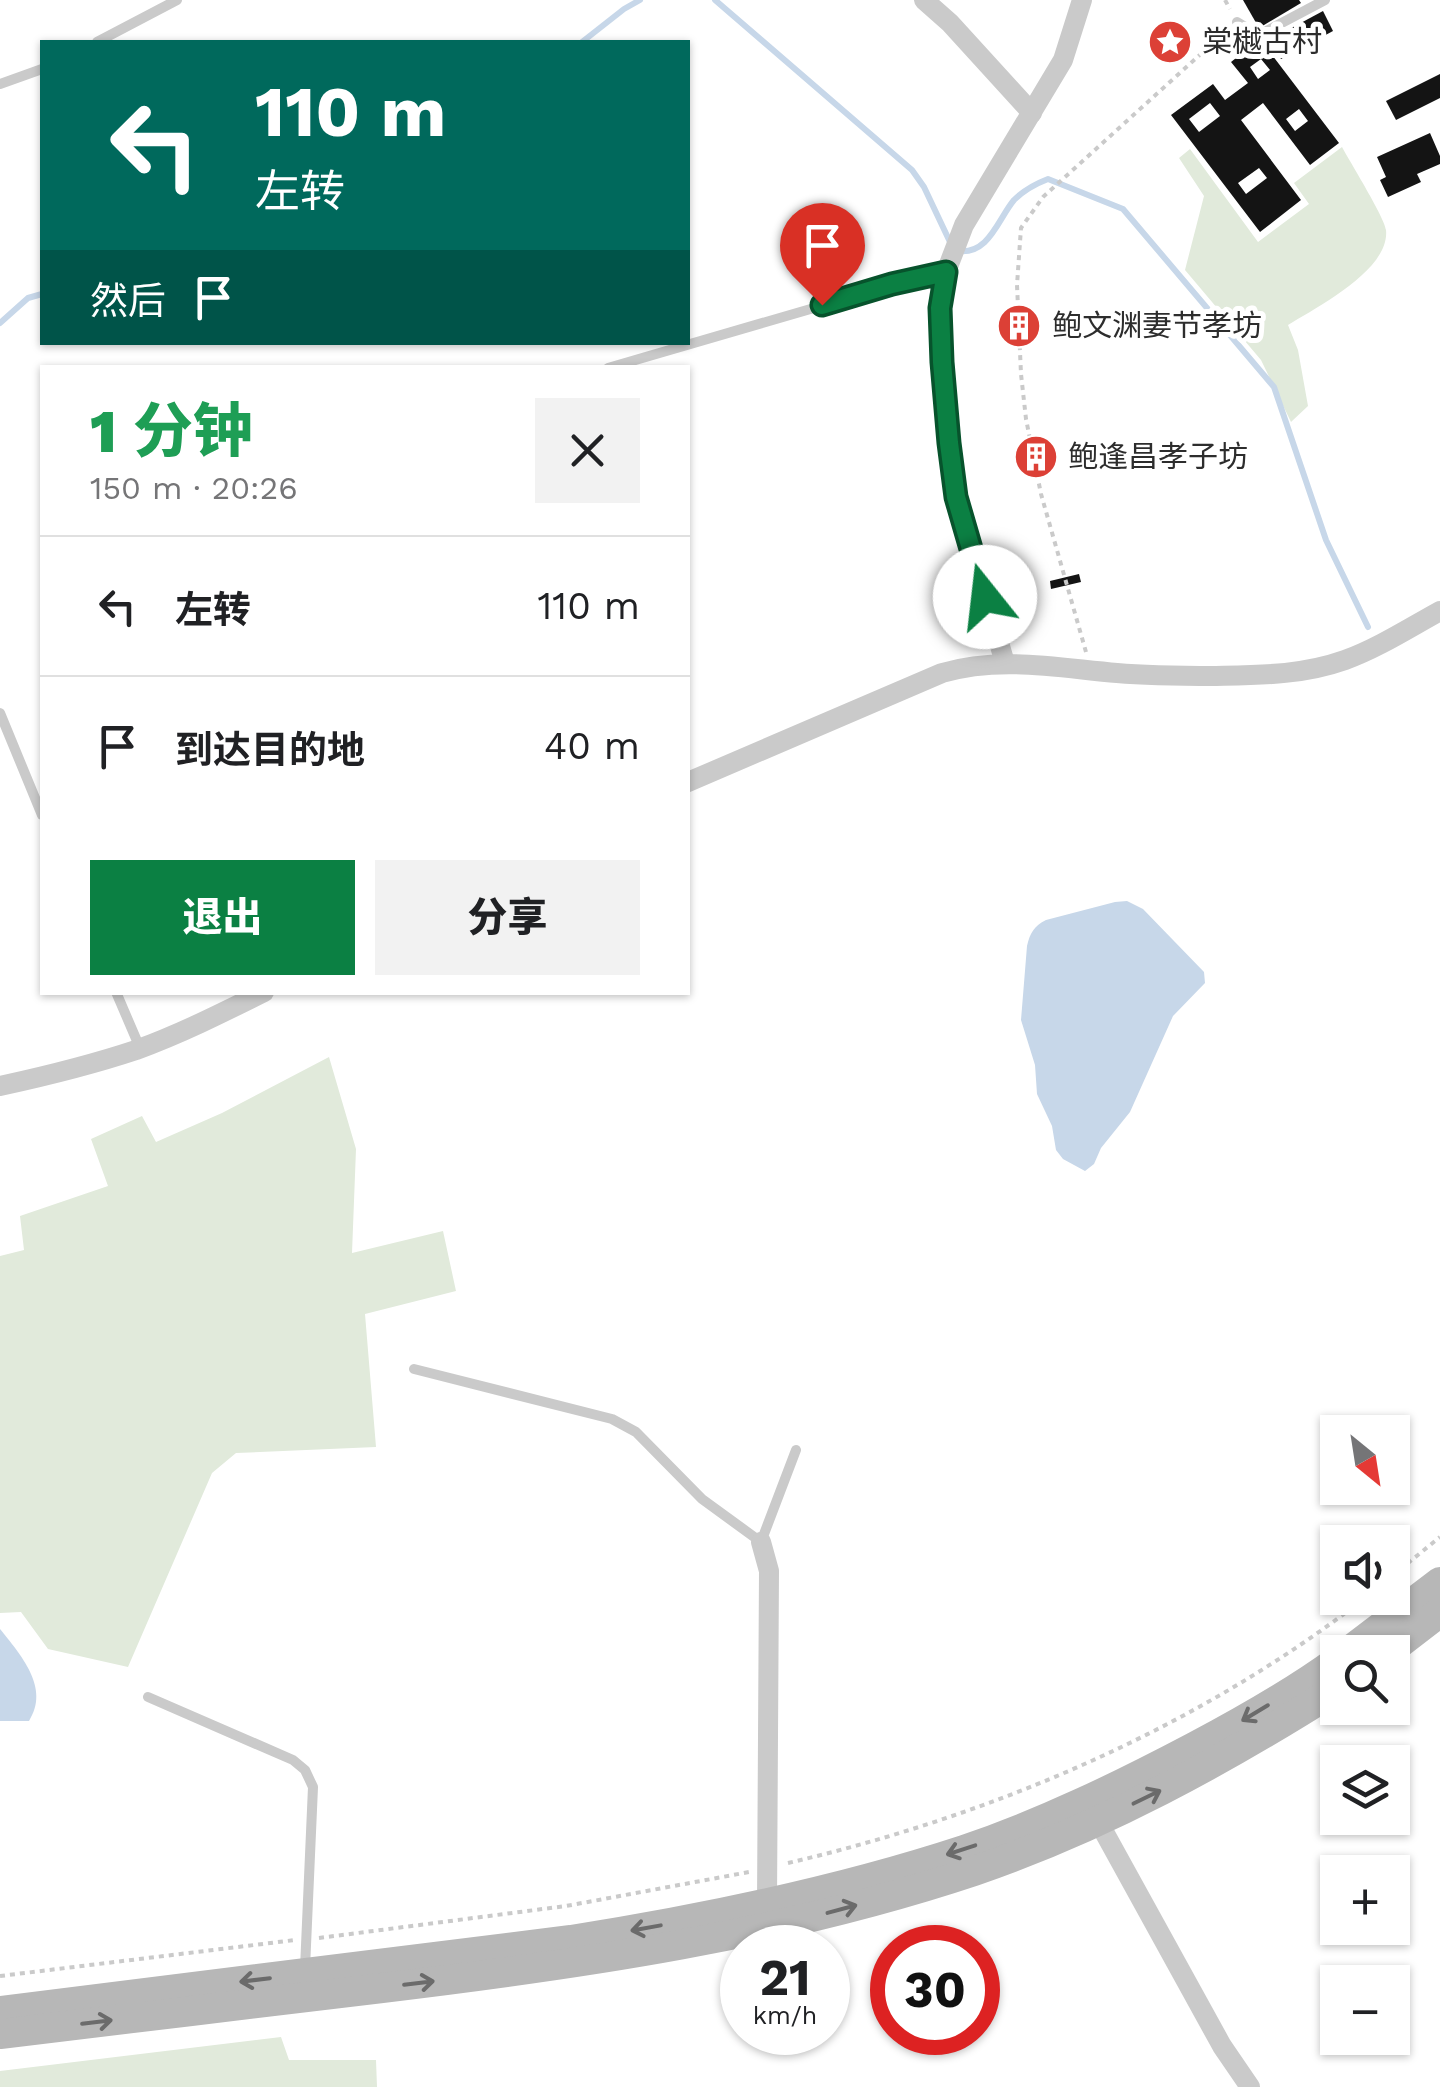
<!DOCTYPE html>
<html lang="zh">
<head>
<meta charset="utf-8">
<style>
  :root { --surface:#fff; --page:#f2f2f2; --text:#202124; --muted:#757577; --line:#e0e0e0; --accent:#0b8043 }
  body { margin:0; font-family:"Work Sans","Noto Sans SC",sans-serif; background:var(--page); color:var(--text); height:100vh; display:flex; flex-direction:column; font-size:38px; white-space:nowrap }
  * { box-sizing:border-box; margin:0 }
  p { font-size:32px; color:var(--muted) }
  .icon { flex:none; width:55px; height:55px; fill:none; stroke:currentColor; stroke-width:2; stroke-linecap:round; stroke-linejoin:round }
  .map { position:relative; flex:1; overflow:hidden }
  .drawer { position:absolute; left:40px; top:365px; width:650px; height:630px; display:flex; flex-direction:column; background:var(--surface); border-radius:0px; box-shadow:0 2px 8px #0004 }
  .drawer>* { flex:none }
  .guide { position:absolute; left:40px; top:40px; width:650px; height:305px; border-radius:0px; box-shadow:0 2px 8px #0004; background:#00695c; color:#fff; overflow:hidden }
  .needle { width:65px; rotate:150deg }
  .buttons { position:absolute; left:1320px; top:1415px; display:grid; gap:20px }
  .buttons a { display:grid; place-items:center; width:90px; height:90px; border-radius:0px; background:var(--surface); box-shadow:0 2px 8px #0004; font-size:50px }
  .speed { position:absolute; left:720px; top:1925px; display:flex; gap:20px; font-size:50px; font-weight:700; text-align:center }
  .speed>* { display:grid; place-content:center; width:130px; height:130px; border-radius:50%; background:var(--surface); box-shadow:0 2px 8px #0004; line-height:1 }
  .speed small { font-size:25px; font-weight:400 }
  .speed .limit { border:15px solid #d22; background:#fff; color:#111 }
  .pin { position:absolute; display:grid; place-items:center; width:85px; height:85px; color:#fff; margin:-102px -42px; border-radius:50% 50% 50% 0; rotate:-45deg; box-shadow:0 0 10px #0007 }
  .pin .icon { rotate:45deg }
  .me { position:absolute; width:110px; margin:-55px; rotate:344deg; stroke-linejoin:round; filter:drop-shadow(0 0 8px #0008) }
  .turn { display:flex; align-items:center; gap:35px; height:210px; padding:0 50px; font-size:45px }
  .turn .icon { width:130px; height:130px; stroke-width:2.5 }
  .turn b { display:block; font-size:70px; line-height:85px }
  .then { display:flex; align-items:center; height:95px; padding:0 50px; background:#0003; gap:20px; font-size:38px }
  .round { display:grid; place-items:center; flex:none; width:105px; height:105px; border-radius:0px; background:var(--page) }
  .overview { display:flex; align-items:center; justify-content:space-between; height:170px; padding:0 50px }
  h1 { font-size:60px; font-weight:800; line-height:75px; color:#1e9e55 }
  .cta { display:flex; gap:20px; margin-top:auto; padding:20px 50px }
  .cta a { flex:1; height:115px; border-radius:0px; background:var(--accent); color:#fff; font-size:40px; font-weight:800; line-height:115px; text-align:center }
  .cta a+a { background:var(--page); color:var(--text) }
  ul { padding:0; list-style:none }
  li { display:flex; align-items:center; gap:30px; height:140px; padding:0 50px; border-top:2px solid var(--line) }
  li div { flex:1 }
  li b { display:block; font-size:38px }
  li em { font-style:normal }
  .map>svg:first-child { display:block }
  .green { fill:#e1eadb }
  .water { fill:#c7d7e9 }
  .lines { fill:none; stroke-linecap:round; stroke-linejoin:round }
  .stream { stroke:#c7d7e9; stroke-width:6 }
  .building { fill:#141414; fill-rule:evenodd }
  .path { stroke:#cacaca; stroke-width:4; stroke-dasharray:5 5; stroke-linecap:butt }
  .service { stroke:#cacaca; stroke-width:10 }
  .minor { stroke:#cacaca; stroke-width:20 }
  .secondary { stroke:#b7b7b7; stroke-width:30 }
  .oneway { stroke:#6b6b6b }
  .route-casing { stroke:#07532c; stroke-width:25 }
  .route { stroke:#0b8043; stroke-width:18 }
  .labels { text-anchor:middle; stroke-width:10; stroke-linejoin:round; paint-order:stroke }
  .poi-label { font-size:30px; fill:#2d2d2d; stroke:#fff; text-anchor:start }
</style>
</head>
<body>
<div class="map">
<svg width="1440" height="2087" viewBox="0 0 1440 2087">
  <rect width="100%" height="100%" fill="#fff"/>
  <g class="green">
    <path d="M1342,147C1350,162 1385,218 1386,230C1390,270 1317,307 1288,325L1298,350L1308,406L1291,422L1261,360L1185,270L1204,196L1179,158L1190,149L1258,242L1309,204L1294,183Z"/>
    <polygon points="329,1057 356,1149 352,1253 443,1231 456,1291 365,1314 376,1447 236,1453 212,1473 128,1667 48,1649 21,1612 0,1613 0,1256 24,1250 20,1216 108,1186 91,1139 142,1116 156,1142 222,1113"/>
    <polygon points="281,2037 289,2060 376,2060 377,2087 0,2087 0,2071"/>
  </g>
  <g class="water">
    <path d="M1127,901L1143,909L1204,972L1205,983L1173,1016L1130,1112L1101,1148L1094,1164L1085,1171L1063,1159L1056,1150L1052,1126L1037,1094L1035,1065L1021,1020L1027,946C1030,933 1034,926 1046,920L1115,902Z"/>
    <path d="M0,1629C20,1654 51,1688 29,1721H0Z"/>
  </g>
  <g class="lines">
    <g class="stream">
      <polyline points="715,0 912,170 924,187 950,242"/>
      <polyline points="582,42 624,9 640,0"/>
      <path d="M958,251C989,255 998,219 1014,200C1024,190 1035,184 1048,179L1123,209L1274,387L1326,540L1368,627"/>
      <polyline points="0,323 28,298 42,294"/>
    </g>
  </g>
  <g class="building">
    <polygon points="1243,0 1299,0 1301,3 1259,28"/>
    <polygon points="1323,11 1333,31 1281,59 1271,39"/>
    <path d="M1260,39L1339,143L1310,165L1263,103L1241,120L1301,200L1260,232L1171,115L1213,84L1225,100L1248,83L1231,62ZM1261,59L1270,70L1258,79L1250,67ZM1210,103L1220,116L1199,132L1189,119ZM1299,109L1308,121L1295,131L1286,119ZM1259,168L1267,178L1246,194L1238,183Z"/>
    <polygon points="1440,74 1440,98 1396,120 1386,101"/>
    <polygon points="1430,133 1440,156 1440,164 1417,174 1421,182 1388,197 1380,180 1386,177 1377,157"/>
    <polygon points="1036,320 1037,330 1002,332 1002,322"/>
    <polygon points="1050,450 1051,458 1023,465 1021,456"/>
    <polygon points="1079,574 1081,582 1051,589 1050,581"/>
  </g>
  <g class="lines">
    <g class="path">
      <polyline points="1225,0 1230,9"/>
      <polyline points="1086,652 1041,494 1026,419 1021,374 1017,285 1021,228 1043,197 1225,32"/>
      <polyline points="1392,1576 1440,1537"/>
      <path d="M788,1863C994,1815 1197,1728 1365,1598"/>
      <polyline points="319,1938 566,1906 749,1872"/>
      <polyline points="0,1976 295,1940"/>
    </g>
    <g class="service">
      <polyline points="1237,22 1259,35 1325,0"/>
      <polyline points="97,42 177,0"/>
      <polyline points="0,84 42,69"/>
      <polyline points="608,368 893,285 945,272"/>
      <polyline points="0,713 42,815"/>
      <polyline points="116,992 140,1048"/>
      <polyline points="414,1369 612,1419 636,1432 702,1499 761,1542 796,1450"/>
      <polyline points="148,1697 293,1760 305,1770 313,1787 305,1968"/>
    </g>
    <g class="minor">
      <polyline points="924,0 950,23 1032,113"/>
      <polyline points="1005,663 956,497 946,416 941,308 946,272 964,225 1063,60 1082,0"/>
      <path d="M688,782L942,673C1000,656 1058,668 1117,673C1150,676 1183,676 1216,676C1261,675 1303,675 1345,660C1378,648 1409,628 1440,611"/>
      <path d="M0,1086C46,1076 91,1065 136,1050C180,1034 222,1013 264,992"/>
      <polyline points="761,1542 769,1571 767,1903"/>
      <polyline points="1098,1821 1222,2046 1250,2087"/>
    </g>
    <g class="secondary">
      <polyline points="1348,1652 1440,1582"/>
      <polyline points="1388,1652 1440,1612"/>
      <path d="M0,2011L571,1940C704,1919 836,1892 964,1850C1044,1823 1120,1786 1194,1747C1243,1721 1293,1693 1338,1660"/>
      <path d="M0,2034C127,2019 255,2003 382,1988C582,1964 782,1935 974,1871C1102,1827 1223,1761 1338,1688"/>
    </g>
  </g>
  <defs><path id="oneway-shaft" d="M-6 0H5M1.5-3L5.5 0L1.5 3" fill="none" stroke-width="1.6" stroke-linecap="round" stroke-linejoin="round" transform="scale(2.5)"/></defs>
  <g class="oneway">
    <use href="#oneway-shaft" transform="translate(1255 1713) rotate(149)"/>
    <use href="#oneway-shaft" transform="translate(1147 1797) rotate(-26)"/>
    <use href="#oneway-shaft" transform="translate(961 1850) rotate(162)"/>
    <use href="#oneway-shaft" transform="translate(842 1909) rotate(-15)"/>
    <use href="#oneway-shaft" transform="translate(646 1928) rotate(170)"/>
    <use href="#oneway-shaft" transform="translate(255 1980) rotate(173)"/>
    <use href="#oneway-shaft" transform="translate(419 1983) rotate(-7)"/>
    <use href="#oneway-shaft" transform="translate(97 2022) rotate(-7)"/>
  </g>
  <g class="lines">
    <g class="route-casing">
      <polyline id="route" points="822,305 892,284 946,272 940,308 942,362 949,443 956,497 985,597"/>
    </g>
    <use href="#route" class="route"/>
  </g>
  <defs>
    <g id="sight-disc" transform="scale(2.25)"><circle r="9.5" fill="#dc4036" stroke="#fff"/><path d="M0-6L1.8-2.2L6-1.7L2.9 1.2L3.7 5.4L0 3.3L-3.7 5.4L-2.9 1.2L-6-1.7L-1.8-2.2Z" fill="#fff"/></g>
    <g id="building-disc" transform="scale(2.25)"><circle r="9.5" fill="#dc4036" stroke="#fff"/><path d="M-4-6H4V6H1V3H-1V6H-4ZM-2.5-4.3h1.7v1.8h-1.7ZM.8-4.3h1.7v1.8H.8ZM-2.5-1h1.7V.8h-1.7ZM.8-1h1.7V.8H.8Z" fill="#fff"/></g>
  </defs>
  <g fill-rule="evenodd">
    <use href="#sight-disc" x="1170" y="42"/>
    <use href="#building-disc" x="1019" y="326"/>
    <use href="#building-disc" x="1036" y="457"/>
  </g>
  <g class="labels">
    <g class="poi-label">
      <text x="1202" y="52">棠樾古村</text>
      <text x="1052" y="336">鲍文渊妻节孝坊</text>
      <text x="1068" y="467">鲍逢昌孝子坊</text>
    </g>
  </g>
</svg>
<div class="buttons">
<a><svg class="needle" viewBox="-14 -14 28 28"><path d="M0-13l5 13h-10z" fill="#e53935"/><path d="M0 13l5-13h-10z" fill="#757577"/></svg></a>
<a><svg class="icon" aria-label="sound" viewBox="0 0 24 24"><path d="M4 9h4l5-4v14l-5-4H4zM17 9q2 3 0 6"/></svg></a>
<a><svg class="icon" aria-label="search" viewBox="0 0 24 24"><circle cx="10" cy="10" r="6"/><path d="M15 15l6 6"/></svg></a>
<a><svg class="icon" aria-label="layers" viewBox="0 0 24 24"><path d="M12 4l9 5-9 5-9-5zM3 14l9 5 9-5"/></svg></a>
<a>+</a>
<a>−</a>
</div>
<div class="speed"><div>21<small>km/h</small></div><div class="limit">30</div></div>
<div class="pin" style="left:822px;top:305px;background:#d93025"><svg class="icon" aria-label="arrive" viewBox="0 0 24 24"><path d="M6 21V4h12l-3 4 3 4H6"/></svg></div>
<svg class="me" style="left:985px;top:597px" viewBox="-20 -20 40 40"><circle r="19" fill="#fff"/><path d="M0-13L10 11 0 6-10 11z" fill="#0b8043"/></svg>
<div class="guide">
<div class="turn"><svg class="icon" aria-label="left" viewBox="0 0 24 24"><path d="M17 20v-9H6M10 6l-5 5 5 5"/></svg><div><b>110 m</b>左转</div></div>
<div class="then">然后<svg class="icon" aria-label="arrive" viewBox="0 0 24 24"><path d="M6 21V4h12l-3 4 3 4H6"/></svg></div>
</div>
<section class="drawer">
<div class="overview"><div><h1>1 分钟</h1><p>150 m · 20:26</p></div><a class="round"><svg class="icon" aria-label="close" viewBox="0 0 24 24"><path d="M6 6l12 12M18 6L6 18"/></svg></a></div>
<ul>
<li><svg class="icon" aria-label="left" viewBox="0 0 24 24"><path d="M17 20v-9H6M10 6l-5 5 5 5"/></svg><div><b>左转</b></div><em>110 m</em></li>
<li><svg class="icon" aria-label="arrive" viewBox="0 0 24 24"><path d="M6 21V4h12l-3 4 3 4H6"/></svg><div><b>到达目的地</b></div><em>40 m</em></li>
</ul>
<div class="cta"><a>退出</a><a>分享</a></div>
</section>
</div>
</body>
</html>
